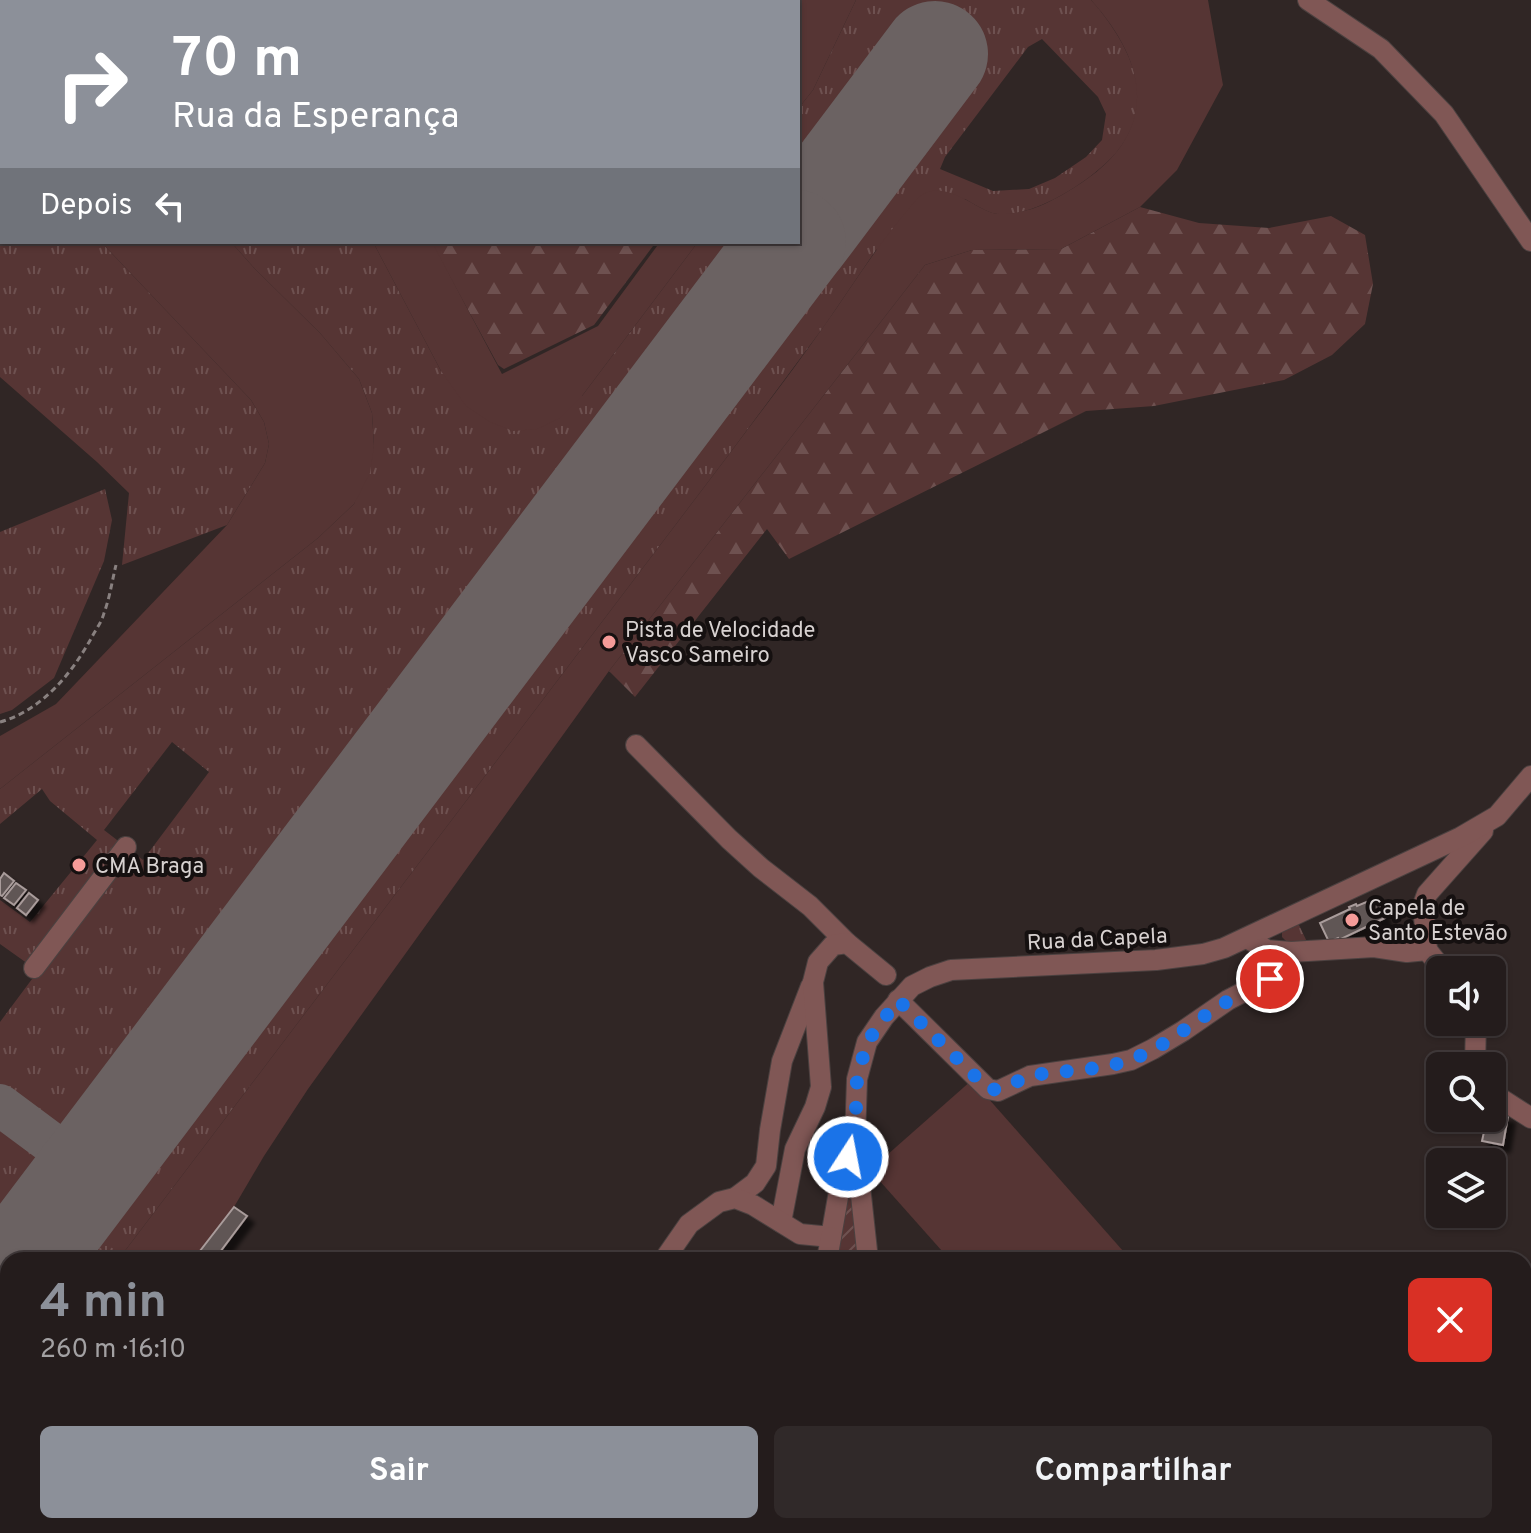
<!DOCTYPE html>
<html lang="pt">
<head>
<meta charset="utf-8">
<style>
  :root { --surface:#241c1c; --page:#302929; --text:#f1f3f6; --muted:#a3a1a3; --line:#413a3b; --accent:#8c9099 }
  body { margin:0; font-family:Overpass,sans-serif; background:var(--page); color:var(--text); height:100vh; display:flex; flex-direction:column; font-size:30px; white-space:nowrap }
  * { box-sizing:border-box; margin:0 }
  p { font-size:26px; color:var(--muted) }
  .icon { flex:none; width:44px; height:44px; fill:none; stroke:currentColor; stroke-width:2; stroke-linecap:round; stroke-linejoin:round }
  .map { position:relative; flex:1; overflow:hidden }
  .side { position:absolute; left:0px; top:1252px; width:1532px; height:282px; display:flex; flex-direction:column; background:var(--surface); border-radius:24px 24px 0 0; box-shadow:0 2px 6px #0004,0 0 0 2px var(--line) }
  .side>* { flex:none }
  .guide { position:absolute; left:0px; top:0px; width:800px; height:244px; box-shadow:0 2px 6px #0004,0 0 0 2px var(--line); background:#8c9099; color:#fff; overflow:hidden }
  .buttons { position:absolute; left:1426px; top:956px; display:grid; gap:16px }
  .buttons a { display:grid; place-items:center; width:80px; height:80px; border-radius:12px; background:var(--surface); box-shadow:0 2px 6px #0004,0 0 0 2px var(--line); font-size:40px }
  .pin { position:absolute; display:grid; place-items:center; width:68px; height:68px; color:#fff; margin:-34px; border:4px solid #fff; border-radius:50%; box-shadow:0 2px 8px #0007 }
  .me { position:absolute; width:88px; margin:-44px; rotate:11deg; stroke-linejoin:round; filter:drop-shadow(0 0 6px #0008) }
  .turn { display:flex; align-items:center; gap:28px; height:168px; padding:0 40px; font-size:36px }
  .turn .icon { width:104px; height:104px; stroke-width:2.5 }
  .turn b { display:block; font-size:56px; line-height:68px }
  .then { display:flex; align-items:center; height:76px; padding:0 40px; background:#0003; gap:16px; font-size:30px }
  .round { display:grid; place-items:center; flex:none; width:84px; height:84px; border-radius:12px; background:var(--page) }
  .head { display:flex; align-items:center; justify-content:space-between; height:136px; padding:0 40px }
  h1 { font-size:48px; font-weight:700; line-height:60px; color:var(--accent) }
  .cta { display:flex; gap:16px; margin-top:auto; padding:16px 40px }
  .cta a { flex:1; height:92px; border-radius:12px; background:var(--accent); color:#fff; font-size:32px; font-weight:700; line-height:92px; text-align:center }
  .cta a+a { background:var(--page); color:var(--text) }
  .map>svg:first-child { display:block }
  .grass { fill:url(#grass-tufts); fill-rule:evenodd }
  .forest { fill:url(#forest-firs) }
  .garden { fill:url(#garden-furrows) }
  .pitch { fill:#563534 }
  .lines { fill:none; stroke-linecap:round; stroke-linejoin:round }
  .taxiway { stroke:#6b6262; stroke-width:42 }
  .runway { stroke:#6b6262; stroke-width:106 }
  .building { fill:#615655; stroke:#a99c9b; stroke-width:2; filter:url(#shadow) }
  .minor-casing { stroke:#4b4140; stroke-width:22 }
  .path { stroke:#898180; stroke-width:3; stroke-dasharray:6 4; stroke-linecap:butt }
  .minor { stroke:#805755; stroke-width:20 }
  .route { stroke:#1a73e8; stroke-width:14; stroke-dasharray:0 25.2 }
  .poi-dot { fill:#f59b98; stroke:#151010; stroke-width:3 }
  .labels { text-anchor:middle; stroke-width:8; stroke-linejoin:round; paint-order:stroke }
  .poi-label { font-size:22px; fill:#d7d1d0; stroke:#151010; text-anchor:start }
  .street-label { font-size:22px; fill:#d7d1d0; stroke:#151010 }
</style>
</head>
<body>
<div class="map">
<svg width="1531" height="1533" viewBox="0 0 1531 1533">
  <defs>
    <pattern id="grass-tufts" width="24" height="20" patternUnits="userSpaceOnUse" patternTransform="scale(2)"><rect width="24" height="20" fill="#563534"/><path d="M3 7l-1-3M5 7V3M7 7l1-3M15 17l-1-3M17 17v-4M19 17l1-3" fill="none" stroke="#6e5150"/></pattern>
    <pattern id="forest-firs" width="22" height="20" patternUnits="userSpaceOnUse" patternTransform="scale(2)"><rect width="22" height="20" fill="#563534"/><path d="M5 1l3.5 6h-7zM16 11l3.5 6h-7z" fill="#6e5150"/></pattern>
    <pattern id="garden-furrows" width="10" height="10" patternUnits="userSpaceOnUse" patternTransform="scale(2)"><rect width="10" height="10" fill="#563534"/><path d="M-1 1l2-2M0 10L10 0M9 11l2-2" fill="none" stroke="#6e5150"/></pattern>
    <filter id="shadow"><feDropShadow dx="7" dy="7" stdDeviation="2" flood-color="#0009"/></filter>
  </defs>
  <rect width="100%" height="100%" fill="#302625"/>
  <g class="grass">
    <polygon points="170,0 295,0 295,2 169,2"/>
    <path d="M856,0H1091C1113,24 1139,64 1138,98C1138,116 1130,135 1119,149C1098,177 1029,223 992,213C983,210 974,204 965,199L876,250L825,325L730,453L118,1260H56L323,905L959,71L913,36L798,189V109L813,90ZM1042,39L1098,97L1106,114L1102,140L1086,157L1055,178L1029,189L993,191L940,169L945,157L1028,47Z"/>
    <polygon points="0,14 2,14 2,242 101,242 251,400 264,422 269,444 265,463 227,525 122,565 129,493 97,462 0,377"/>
    <path d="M231,242H373L441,371L582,396L698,242H758L82,1138L74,1142L65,1139L0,1091V1022L38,971L0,944V900L30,922L97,840L50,801L42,789L0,824V789L318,538L354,504L374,446L372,413L359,379L320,333L255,269ZM172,742L209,772L143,860L104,830Z"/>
    <polygon points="105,489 112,520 104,561 54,678 12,710 0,714 0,532"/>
    <polygon points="1298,923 1309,946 1287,942 1282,937 1282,931"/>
    <polygon points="0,1119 52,1157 58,1164 58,1171 0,1247"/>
    <polygon points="8,1324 8,1405 0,1416 0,1335"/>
  </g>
  <g class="forest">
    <polygon points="364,0 786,0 785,2 364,2"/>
    <polygon points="1140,207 1199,223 1269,228 1331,216 1365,235 1373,284 1365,324 1332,355 1284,380 1154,406 1086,411 789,559 767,529 635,697 609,671 925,265 972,250 1061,249"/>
    <polygon points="431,242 656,242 594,325 504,369 498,365"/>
  </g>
  <polygon class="garden" points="852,1179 859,1260 837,1260"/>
  <g class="pitch">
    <polygon points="799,0 856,0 813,90 798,109"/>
    <path d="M1091,0H1208L1223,85L1177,170L1140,207L1061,249L972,250L925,265L609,671L308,1089L264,1156L234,1207L193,1260H118L730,453C762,410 794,369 824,326C849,291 871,255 898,222C905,214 911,205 918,198C940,178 968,203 990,212C997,215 1007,214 1014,213C1036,210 1056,199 1075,187C1158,136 1152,68 1091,0Z"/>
    <polygon points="101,242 231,242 255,269 320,333 359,379 372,413 374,446 370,473 354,504 318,538 0,789 0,736 56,704 227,525 265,463 269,444 264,422 251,400"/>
    <polygon points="373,242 432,242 502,374 598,326 660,242 698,242 582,396 560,418 537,429 513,431 490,422 466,406 441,371"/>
    <polygon points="972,1080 1131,1260 950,1260 870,1170"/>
    <polygon points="8,1405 8,1494 0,1503 0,1416"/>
  </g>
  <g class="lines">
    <polyline class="taxiway" points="0,1105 74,1160 89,1163 104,1155"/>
    <g class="runway">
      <polyline points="798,236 935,54"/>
      <polyline points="24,1260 793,242"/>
    </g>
  </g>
  <g class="building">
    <polygon points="4,873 14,881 2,896 0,895 0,879"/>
    <polygon points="16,883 26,890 14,905 4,898"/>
    <polygon points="29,893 38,900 26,915 17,908"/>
    <polygon points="1376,898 1385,918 1339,940 1338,938 1329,942 1320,923 1350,909 1349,907 1356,904 1357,906"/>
    <polygon points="1492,1113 1508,1116 1503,1145 1482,1141 1487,1118 1492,1118"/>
    <polygon points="234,1207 247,1216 214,1260 193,1260"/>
    <polygon points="856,1526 874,1526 884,1530 882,1533 853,1533"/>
    <rect x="936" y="1526" width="30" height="7"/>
    <polygon points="981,1526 1006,1526 1005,1531 1008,1533 979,1533"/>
  </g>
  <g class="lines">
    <g class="minor-casing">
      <g id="minor">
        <polyline points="1308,0 1381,49 1444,114 1531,241"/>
        <polyline points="636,745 729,839 761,868 810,906 847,943"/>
        <polyline points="1247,938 1267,950 1291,952 1374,947 1407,952 1427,950 1423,905 1427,894 1483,831"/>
        <polyline points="1427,950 1443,970"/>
        <polyline points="34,968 126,847"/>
        <polyline points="898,1000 988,1089 998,1091 1030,1076 1113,1064 1131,1060 1153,1049 1183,1031 1228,1000 1280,973 1291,952"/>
        <polyline points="1475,1066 1476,1022"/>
        <polyline points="1492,1093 1531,1118"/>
        <polyline points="735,1198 755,1183 766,1166 770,1130 782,1061 811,986"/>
        <polyline points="781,1222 795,1149 815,1107 821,1087 813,982 818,962 833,945 847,943 886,975"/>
        <polyline points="664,1260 689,1224 719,1202 735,1198 753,1205 800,1234 831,1237 841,1180 851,1146"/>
        <polyline points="827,1260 831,1237"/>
        <polyline points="868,1260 855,1140 857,1079 867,1042 884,1017 912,986 930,977 951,970 1156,960 1203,954 1224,948 1461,837 1497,816 1531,776"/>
        <path d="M120,1526C144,1533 169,1533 193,1526"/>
        <polyline points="391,1526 472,1533"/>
        <polyline points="898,1526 899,1533"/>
        <polyline points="295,1533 341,1526"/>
        <polyline points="738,1533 747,1526"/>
      </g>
    </g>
    <g class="path">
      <path d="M0,722C43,710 73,672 93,635C97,628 102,621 104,613C110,597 112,581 116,565"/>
      <polyline points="1372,1533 1374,1526"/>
    </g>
    <use href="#minor" class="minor"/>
  </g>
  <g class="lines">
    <path class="route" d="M848,1157L855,1135L857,1079L867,1042L898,1000L988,1089C1007,1092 1017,1078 1034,1075C1066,1070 1101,1071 1132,1059C1161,1049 1185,1028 1211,1012C1230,999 1250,988 1270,979"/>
  </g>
  <g class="poi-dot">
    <circle cx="609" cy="642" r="8"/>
    <circle cx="79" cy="865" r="8"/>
    <circle cx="1352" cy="920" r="8"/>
  </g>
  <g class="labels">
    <g class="poi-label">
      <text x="625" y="637">Pista de Velocidade<tspan x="625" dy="25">Vasco Sameiro</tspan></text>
      <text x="95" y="873">CMA Braga</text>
      <text x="1368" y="915">Capela de<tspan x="1368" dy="25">Santo Estevão</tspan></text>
    </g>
    <g class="street-label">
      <text transform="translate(1097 938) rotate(-3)" y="8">Rua da Capela</text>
    </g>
  </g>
</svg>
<div class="buttons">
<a><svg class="icon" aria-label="sound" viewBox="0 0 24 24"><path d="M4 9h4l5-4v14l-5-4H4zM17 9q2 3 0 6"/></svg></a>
<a><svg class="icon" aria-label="search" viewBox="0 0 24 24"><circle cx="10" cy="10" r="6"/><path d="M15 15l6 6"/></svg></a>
<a><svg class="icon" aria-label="layers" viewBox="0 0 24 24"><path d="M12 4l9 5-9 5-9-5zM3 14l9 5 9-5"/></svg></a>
</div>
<div class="pin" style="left:1270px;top:979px;background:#d93025"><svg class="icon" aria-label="arrive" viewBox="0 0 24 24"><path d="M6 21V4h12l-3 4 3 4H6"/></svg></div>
<svg class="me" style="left:848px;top:1157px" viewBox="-20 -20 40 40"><circle r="17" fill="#1a73e8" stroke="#fff" stroke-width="3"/><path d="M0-11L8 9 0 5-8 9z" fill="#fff"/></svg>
<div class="guide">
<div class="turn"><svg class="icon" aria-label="right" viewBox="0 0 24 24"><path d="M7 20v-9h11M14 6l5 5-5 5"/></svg><div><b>70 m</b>Rua da Esperança</div></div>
<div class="then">Depois<svg class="icon" aria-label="left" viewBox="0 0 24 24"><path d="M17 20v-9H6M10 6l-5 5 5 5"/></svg></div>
</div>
<section class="side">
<div class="head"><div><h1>4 min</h1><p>260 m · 16:10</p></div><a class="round" style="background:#d93025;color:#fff"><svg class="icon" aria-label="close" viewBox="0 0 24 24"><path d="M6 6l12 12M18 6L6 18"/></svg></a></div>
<div class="cta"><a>Sair</a><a>Compartilhar</a></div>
</section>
</div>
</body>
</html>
